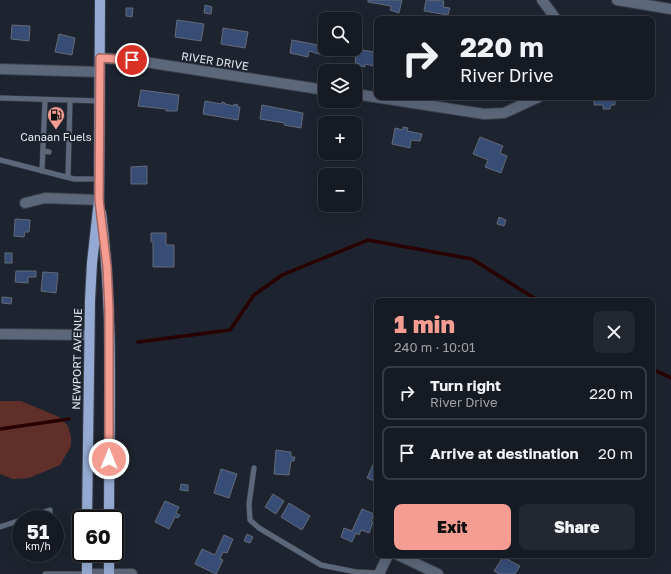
<!DOCTYPE html>
<html lang="en">
<head>
<meta charset="utf-8">
<style>
  :root { --surface:#161b23; --page:#232830; --text:#f1f3f6; --muted:#9ea1a6; --line:#353941; --accent:#f59c93 }
  body { margin:0; font-family:"Golos Text",sans-serif; background:var(--page); color:var(--text); height:100vh; display:flex; flex-direction:column; font-size:15px; white-space:nowrap }
  * { box-sizing:border-box; margin:0 }
  p { font-size:13px; color:var(--muted) }
  .icon { flex:none; width:22px; height:22px; fill:none; stroke:currentColor; stroke-width:2; stroke-linecap:round; stroke-linejoin:round }
  .map { position:relative; flex:1; overflow:hidden }
  .drawer { position:absolute; left:374px; top:298px; width:281px; height:260px; display:flex; flex-direction:column; background:var(--surface); border-radius:8px; box-shadow:0 4px 16px #0002,0 0 0 1px var(--line) }
  .drawer>* { flex:none }
  .top-card { position:absolute; left:374px; top:16px; width:281px; height:84px; border-radius:8px; box-shadow:0 4px 16px #0002,0 0 0 1px var(--line); background:#161b23; color:var(--text); overflow:hidden }
  .controls { position:absolute; left:318px; top:12px; display:grid; gap:8px }
  .controls a { display:grid; place-items:center; width:44px; height:44px; border-radius:8px; background:var(--surface); box-shadow:0 4px 16px #0002,0 0 0 1px var(--line); font-size:20px }
  .speed { position:absolute; left:12px; top:510px; display:flex; gap:8px; font-size:20px; font-weight:700; text-align:center }
  .speed>* { display:grid; place-content:center; width:52px; height:52px; border-radius:50%; background:var(--surface); box-shadow:0 4px 16px #0002,0 0 0 1px var(--line); line-height:1 }
  .speed small { font-size:10px; font-weight:400 }
  .speed .limit { border:2px solid #111; border-radius:6px; background:#fff; color:#111 }
  .pin { position:absolute; display:grid; place-items:center; width:34px; height:34px; color:#fff; margin:-17px; border:2px solid #fff; border-radius:50%; box-shadow:0 1px 4px #0007 }
  .me { position:absolute; width:44px; margin:-22px; rotate:0deg; stroke-linejoin:round; filter:drop-shadow(0 0 3px #0008) }
  .turn { display:flex; align-items:center; gap:14px; height:84px; padding:0 20px; font-size:18px }
  .turn .icon { width:52px; height:52px; stroke-width:2.5 }
  .turn b { display:block; font-size:28px; line-height:34px }
  .round { display:grid; place-items:center; flex:none; width:42px; height:42px; border-radius:8px; background:var(--page) }
  .overview { display:flex; align-items:center; justify-content:space-between; height:68px; padding:0 20px }
  h1 { font-size:24px; font-weight:800; line-height:30px; color:var(--accent) }
  .button { display:flex; gap:8px; margin-top:auto; padding:8px 20px }
  .button a { flex:1; height:46px; border-radius:8px; background:var(--accent); color:#111; font-size:16px; font-weight:800; line-height:46px; text-align:center }
  .button a+a { background:var(--page); color:var(--text) }
  ul { padding:0; list-style:none }
  li { display:flex; align-items:center; gap:12px; height:54px; margin:0 8px 6px; padding:0 12px; border:2px solid var(--line); border-radius:8px }
  li div { flex:1 }
  li b { display:block; font-size:15px }
  li em { font-style:normal }
  .map>svg:first-child { display:block }
  .green { fill:#602f2a }
  .lines { fill:none; stroke-linecap:round; stroke-linejoin:round }
  .stream { stroke:#280000; stroke-width:3.5 }
  .building { fill:#374d76; stroke:#636a77 }
  .lane-casing { stroke:#3a3f4a; stroke-width:6 }
  .street-casing { stroke:#3a3f4a; stroke-width:12 }
  .primary-casing { stroke:#3a3f4a; stroke-width:12 }
  .lane { stroke:#5c677a; stroke-width:5 }
  .street { stroke:#5c677a; stroke-width:10 }
  .primary { stroke:#94aad2; stroke-width:10 }
  .route-casing { stroke:#9f6560; stroke-width:10 }
  .route { stroke:#f59c93; stroke-width:7 }
  .labels { text-anchor:middle; stroke-width:4; stroke-linejoin:round; paint-order:stroke }
  .street-label { font-size:11px; fill:#e4e8f0; stroke:#1e242f }
  .poi-label { font-size:11px; fill:#e4e8f0; stroke:#1e242f }
</style>
</head>
<body>
<div class="map">
<svg width="671" height="574" viewBox="0 0 671 574">
  <rect width="100%" height="100%" fill="#1e242f"/>
  <polygon class="green" points="0,401 21,401 59,417 68,426 71,437 71,446 60,465 29,478 13,479 0,474"/>
  <g class="lines">
    <g class="stream">
      <polyline points="138,342 230,330 254,295 282,275 368,240 472,259 539,301"/>
      <polyline points="652,369 671,378"/>
      <polyline points="0,429 69,419"/>
    </g>
  </g>
  <g class="building">
    <polygon points="368,0 402,0 399,13 390,10 391,6 368,2"/>
    <polygon points="426,0 444,1 443,7 450,8 448,15 424,11"/>
    <polygon points="205,5 212,7 211,14 204,13"/>
    <polygon points="126,8 133,8 132,17 126,16"/>
    <polygon points="177,20 204,24 201,41 175,37"/>
    <polygon points="12,25 30,26 29,41 11,39"/>
    <polygon points="223,28 248,32 245,48 221,44"/>
    <polygon points="59,34 75,38 72,55 55,52"/>
    <polygon points="292,40 318,45 319,40 325,41 325,49 331,49 329,57 309,51 308,57 290,53"/>
    <polygon points="375,46 377,46 377,59 374,59 373,66 365,64 365,67 360,66 360,64 355,63 357,49 374,52"/>
    <polygon points="141,90 179,95 177,111 166,111 166,109 138,106"/>
    <polygon points="591,97 612,97 612,99 615,99 615,105 611,105 610,109 603,109 603,105 594,105 594,99 591,99"/>
    <polygon points="205,101 221,104 222,102 225,103 225,104 234,106 234,104 238,105 237,107 240,107 238,120 203,114"/>
    <polygon points="262,105 303,113 301,128 284,125 285,123 260,119"/>
    <polygon points="327,116 345,119 344,122 347,123 326,123"/>
    <polygon points="403,127 408,128 407,131 422,134 420,141 411,140 410,148 392,144 395,128 403,130"/>
    <polygon points="480,137 503,146 500,153 507,156 501,173 485,167 488,160 473,154"/>
    <polygon points="147,166 147,184 131,184 131,167"/>
    <polygon points="499,217 506,220 504,226 497,224"/>
    <polygon points="15,219 30,220 29,232 25,232 24,237 14,236"/>
    <polygon points="151,233 166,233 166,245 174,245 174,267 153,267 153,242 151,242"/>
    <rect x="5" y="253" width="7" height="10"/>
    <polygon points="16,271 36,271 36,277 28,277 28,283 15,282"/>
    <polygon points="43,272 58,273 56,293 41,291"/>
    <polygon points="2,297 12,298 11,304 2,303"/>
    <polygon points="276,450 291,452 291,457 295,457 294,461 291,461 289,475 274,474"/>
    <polygon points="376,458 377,459 377,482 367,478"/>
    <polygon points="221,469 237,474 229,498 214,493"/>
    <polygon points="181,484 188,485 188,491 180,490"/>
    <polygon points="273,494 284,501 276,514 265,507"/>
    <polygon points="165,501 179,507 176,513 180,515 178,518 175,517 169,529 155,522"/>
    <polygon points="289,503 310,516 302,530 281,517"/>
    <polygon points="362,509 374,514 371,521 373,522 369,533 361,530 359,535 356,533 352,542 341,537 344,528 352,531"/>
    <polygon points="247,534 253,537 250,543 244,541"/>
    <polygon points="224,535 233,539 227,553 223,552 220,559 223,560 216,574 195,564 202,549 215,555"/>
    <polygon points="503,557 520,566 515,574 499,574 494,571"/>
  </g>
  <g class="lines">
    <g class="lane-casing">
      <g id="lane">
        <polyline points="0,98 100,101"/>
        <polyline points="43,137 50,137"/>
        <polyline points="43,151 49,152"/>
        <polyline points="0,160 74,179 100,179"/>
        <polyline points="42,171 45,100"/>
        <polyline points="68,177 70,101"/>
        <polyline points="254,468 249,504 250,520 259,528 321,565 356,572 379,573"/>
        <polyline points="23,519 50,510 50,519"/>
        <polyline points="0,527 21,520"/>
        <polyline points="51,553 51,554"/>
        <polyline points="45,574 87,574"/>
      </g>
    </g>
    <g class="street-casing">
      <g id="street">
        <polyline points="542,0 556,19"/>
        <polyline points="617,0 671,9"/>
        <polyline points="100,58 132,60 325,90"/>
        <polyline points="0,69 100,72"/>
        <polyline points="355,94 484,114 504,113 539,97"/>
        <polyline points="25,203 45,198 99,200"/>
        <polyline points="0,334 89,335"/>
        <polyline points="398,555 438,574"/>
        <polyline points="87,574 102,574"/>
        <polyline points="115,574 132,574"/>
        <polyline points="379,574 388,555"/>
      </g>
    </g>
    <g class="primary-casing">
      <g id="primary">
        <path d="M101,213C114,314 109,417 109,519"/>
        <polyline points="87,519 90,300 92,263 99,200 100,0"/>
        <polyline points="87,574 87,553"/>
        <polyline points="109,574 109,553"/>
      </g>
    </g>
    <use href="#lane" class="lane"/>
    <use href="#street" class="street"/>
    <use href="#primary" class="primary"/>
  </g>
  <g class="lines">
    <g class="route-casing">
      <polyline id="route" points="109,459 109,309 107,267 99,200 100,58 132,60"/>
    </g>
    <use href="#route" class="route"/>
  </g>
  <defs>
    <g id="fuel-pin" transform="scale(0.9)"><path d="M0 17L-7.5 6A9.5 9.5 0 1 1 7.5 6Z" fill="#f59c93" stroke="#1e242f"/><path d="M-5.5-6h7V0h2V4h1.3V-2.5L3-4.5l.8-.8L6-3V5H2.5V1h-1V6h-7ZM-4.2-4.7v3.2H.2V-4.7Z" fill="#111"/></g>
  </defs>
  <g fill-rule="evenodd">
    <use href="#fuel-pin" x="56" y="115"/>
  </g>
  <g class="labels">
    <g class="street-label">
      <text transform="translate(215 61) rotate(9)" y="4">RIVER DRIVE</text>
      <text transform="translate(77 359) rotate(-89)" y="4">NEWPORT AVENUE</text>
    </g>
    <g class="poi-label">
      <text x="56" y="141">Canaan Fuels</text>
    </g>
  </g>
</svg>
<div class="controls">
<a><svg class="icon" aria-label="search" viewBox="0 0 24 24"><circle cx="10" cy="10" r="6"/><path d="M15 15l6 6"/></svg></a>
<a><svg class="icon" aria-label="layers" viewBox="0 0 24 24"><path d="M12 4l9 5-9 5-9-5zM3 14l9 5 9-5"/></svg></a>
<a>+</a>
<a>−</a>
</div>
<div class="speed"><div>51<small>km/h</small></div><div class="limit">60</div></div>
<div class="pin" style="left:132px;top:60px;background:#d93025"><svg class="icon" aria-label="arrive" viewBox="0 0 24 24"><path d="M6 21V4h12l-3 4 3 4H6"/></svg></div>
<svg class="me" style="left:109px;top:459px" viewBox="-20 -20 40 40"><circle r="17" fill="#f59c93" stroke="#fff" stroke-width="3"/><path d="M0-11L8 9 0 5-8 9z" fill="#fff"/></svg>
<div class="top-card">
<div class="turn"><svg class="icon" aria-label="right" viewBox="0 0 24 24"><path d="M7 20v-9h11M14 6l5 5-5 5"/></svg><div><b>220 m</b>River Drive</div></div>
</div>
<section class="drawer">
<div class="overview"><div><h1>1 min</h1><p>240 m · 10:01</p></div><a class="round"><svg class="icon" aria-label="close" viewBox="0 0 24 24"><path d="M6 6l12 12M18 6L6 18"/></svg></a></div>
<ul>
<li><svg class="icon" aria-label="right" viewBox="0 0 24 24"><path d="M7 20v-9h11M14 6l5 5-5 5"/></svg><div><b>Turn right</b><p>River Drive</p></div><em>220 m</em></li>
<li><svg class="icon" aria-label="arrive" viewBox="0 0 24 24"><path d="M6 21V4h12l-3 4 3 4H6"/></svg><div><b>Arrive at destination</b></div><em>20 m</em></li>
</ul>
<div class="button"><a>Exit</a><a>Share</a></div>
</section>
</div>
</body>
</html>
